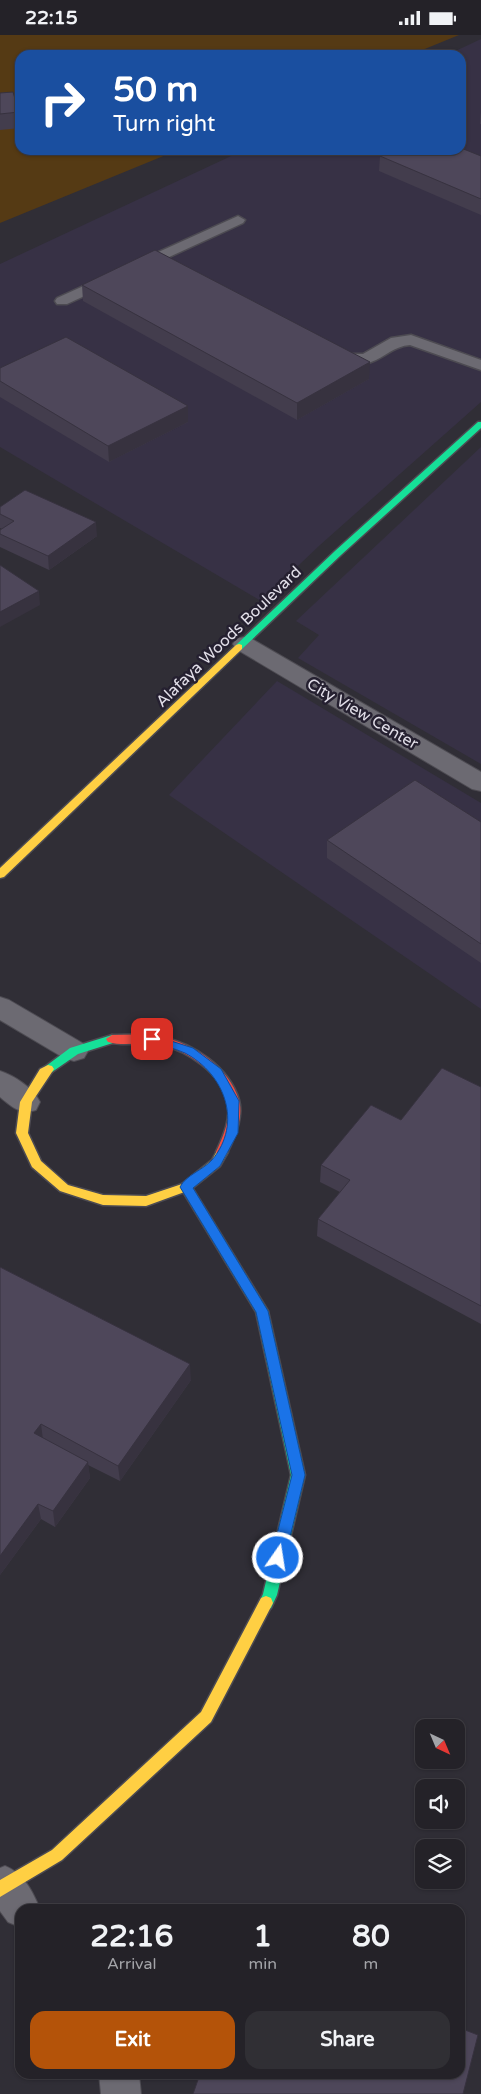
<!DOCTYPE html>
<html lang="en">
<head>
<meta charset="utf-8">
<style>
  :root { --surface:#242228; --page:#302f34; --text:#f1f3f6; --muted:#a3a4a8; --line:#413f45; --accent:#b45309 }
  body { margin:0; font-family:"Varela Round",sans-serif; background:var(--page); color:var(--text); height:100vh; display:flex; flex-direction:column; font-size:19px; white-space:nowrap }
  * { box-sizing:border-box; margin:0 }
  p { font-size:16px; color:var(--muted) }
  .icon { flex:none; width:28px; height:28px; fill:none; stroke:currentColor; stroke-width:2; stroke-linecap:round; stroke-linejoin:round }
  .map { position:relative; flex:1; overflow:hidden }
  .panel { position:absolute; left:15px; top:1869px; width:450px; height:175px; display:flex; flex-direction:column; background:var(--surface); border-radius:15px; box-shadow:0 1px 4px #0004,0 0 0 1px var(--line) }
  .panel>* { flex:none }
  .banner { position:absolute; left:15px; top:15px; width:451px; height:105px; border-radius:15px; box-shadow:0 1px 4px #0004,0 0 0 1px var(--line); background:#1a4fa0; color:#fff; overflow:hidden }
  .needle { width:32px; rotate:136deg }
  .controls { position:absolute; left:415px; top:1684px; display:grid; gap:10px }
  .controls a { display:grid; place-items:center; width:50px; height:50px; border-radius:10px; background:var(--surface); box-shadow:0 1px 4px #0004,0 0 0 1px var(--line); font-size:25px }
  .pin { position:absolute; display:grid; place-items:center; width:42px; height:42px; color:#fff; margin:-21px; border-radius:10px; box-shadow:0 2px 8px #0006 }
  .me { position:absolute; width:55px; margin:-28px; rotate:13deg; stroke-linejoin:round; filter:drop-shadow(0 0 4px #0008) }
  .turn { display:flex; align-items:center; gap:18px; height:105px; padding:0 15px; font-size:22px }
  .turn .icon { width:65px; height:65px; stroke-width:2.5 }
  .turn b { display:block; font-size:35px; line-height:42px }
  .eta { display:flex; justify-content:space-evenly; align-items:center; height:85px; text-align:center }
  .eta b { font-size:30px; font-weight:700; line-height:35px }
  .cta { display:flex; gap:10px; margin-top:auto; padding:10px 15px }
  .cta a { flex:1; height:58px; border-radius:15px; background:var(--accent); color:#fff; font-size:20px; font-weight:700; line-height:58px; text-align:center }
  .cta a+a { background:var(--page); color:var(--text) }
  .status { display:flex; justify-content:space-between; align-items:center; height:35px; padding:0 25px; background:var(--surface); direction:ltr }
  .status svg { height:14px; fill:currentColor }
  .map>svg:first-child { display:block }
  .built { fill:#373145 }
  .green { fill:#553a14 }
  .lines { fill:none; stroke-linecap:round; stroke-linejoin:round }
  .lane-casing { stroke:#4d4b52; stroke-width:3 }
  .street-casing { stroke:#4d4b52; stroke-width:2 }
  .fast-casing { stroke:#4d4b52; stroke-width:3 }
  .slow-casing { stroke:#4d4b52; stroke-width:3 }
  .jam-casing { stroke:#4d4b52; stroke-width:3 }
  .lane { fill:#6c6a72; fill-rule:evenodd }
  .street { fill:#6c6a72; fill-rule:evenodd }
  .fast { fill:#16e098; fill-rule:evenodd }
  .slow { fill:#ffcf43; fill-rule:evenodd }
  .jam { fill:#f24e42; fill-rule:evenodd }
  .wall { fill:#433d4d }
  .shaded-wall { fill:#37323f }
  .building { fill:#4e475a; stroke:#37323f }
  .route { fill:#1a73e8; stroke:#114b97 }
  .labels { text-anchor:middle; stroke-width:5; stroke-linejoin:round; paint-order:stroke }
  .street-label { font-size:16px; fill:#e2dfe9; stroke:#252030 }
</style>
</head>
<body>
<div class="status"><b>22:15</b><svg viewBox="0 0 49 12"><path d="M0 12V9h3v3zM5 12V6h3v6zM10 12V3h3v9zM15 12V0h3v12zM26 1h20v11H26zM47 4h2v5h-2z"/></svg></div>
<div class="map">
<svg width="481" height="2059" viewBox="0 0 481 2059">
  <rect width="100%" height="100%" fill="#302e36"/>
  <g class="built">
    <polygon points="481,4 481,367 320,510 261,566 0,412 0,229 244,115 461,115 461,20 447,20"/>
    <polygon points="481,412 481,729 298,623 319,600 296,586"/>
    <polygon points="277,646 481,768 481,974 169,760"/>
  </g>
  <polygon class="green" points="0,0 459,0 410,20 20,20 20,115 178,115 0,188"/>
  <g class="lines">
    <g class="lane-casing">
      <g id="lane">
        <polygon points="238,181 245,185 243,188 67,269 57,269 55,266 57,263"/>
        <path d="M411,300L481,325V335L410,310C394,311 385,322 371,327C359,332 335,329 327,318L330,315L335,313L349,319H363L391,303Z"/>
      </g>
    </g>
    <g class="street-casing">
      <g id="street">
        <polygon points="244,602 252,604 481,737 481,756 472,754 236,614 233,609 236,604"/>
        <polygon points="0,962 9,965 84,1009 88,1016 84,1023 74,1026 64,1023 0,985"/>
        <path d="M0,1036C15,1041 33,1053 40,1067L36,1075C20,1080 12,1072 0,1062Z"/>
        <path d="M5,1831C24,1839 32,1855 40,1874H20V1892L8,1887L0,1876V1833Z"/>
        <polygon points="99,2039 139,2039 141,2059 101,2059"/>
      </g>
    </g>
    <g class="fast-casing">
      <g id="fast">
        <polygon points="478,387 481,387 481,393 341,520 242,614 236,614 236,610 335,516"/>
        <polygon points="112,1000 118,1004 116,1007 78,1019 52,1037 44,1037 42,1034 70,1013"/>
        <polygon points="186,1147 190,1149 268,1276 305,1440 277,1560 271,1573 266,1575 261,1573 259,1568 263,1559 291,1440 256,1277 182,1155 180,1152 182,1149"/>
      </g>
    </g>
    <g class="slow-casing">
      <g id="slow">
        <polygon points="239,609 242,610 242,614 4,842 0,843 0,833 236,610"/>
        <polygon points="48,1030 52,1031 54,1034 32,1067 28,1098 41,1126 68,1150 103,1160 146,1161 182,1149 212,1125 218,1114 226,1114 228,1117 220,1131 190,1155 146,1171 103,1170 60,1156 32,1132 16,1098 20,1067 40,1034"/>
        <polygon points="266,1561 271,1563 273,1568 211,1687 62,1825 0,1862 0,1845 52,1815 201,1677 261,1563"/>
      </g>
    </g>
    <g class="jam-casing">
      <path id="jam" d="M112,1000C129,1000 145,998 162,1002C194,1009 229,1032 239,1065C244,1083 234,1105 226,1120H218L216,1117C223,1102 232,1082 227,1065C220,1038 188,1016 162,1010C144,1006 125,1012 108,1007L106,1004Z"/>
    </g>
    <use href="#lane" class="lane"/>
    <use href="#street" class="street"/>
    <use href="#fast" class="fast"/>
    <use href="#slow" class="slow"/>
    <use href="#jam" class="jam"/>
  </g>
  <g class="wall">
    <polygon points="0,58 19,77 20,93 0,95"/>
    <polygon points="481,76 481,89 480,89"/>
    <polygon points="380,121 481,121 481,180 379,136"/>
    <polygon points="82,250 369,344 297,385 83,266"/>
    <polygon points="0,333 188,387 109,427 0,362"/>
    <polygon points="0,472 97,501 49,535 0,512 0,495 2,494 0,493"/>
    <polygon points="481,787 481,928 327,823 327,805"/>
    <polygon points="481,1052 481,1289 317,1201 318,1184 340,1157 320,1147 321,1130 401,1085"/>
    <polygon points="0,1232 191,1345 120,1446 88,1430 90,1443 55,1492 41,1484 0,1540"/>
  </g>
  <g class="shaded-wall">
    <polygon points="370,327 369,344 297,385 297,368"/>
    <polygon points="188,371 188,387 109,427 108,411"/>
    <polygon points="96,487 97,501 49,535 48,521"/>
    <polygon points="39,556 40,570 0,592 0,577"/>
    <polygon points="190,1329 191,1345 120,1446 118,1431"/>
    <polygon points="41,1389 43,1405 34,1398"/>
    <polygon points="88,1427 90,1443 55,1492 53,1476"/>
    <polygon points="38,1469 41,1484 0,1540 0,1521"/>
  </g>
  <g class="building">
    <polygon points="13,57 19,77 0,79 0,58"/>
    <polygon points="461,113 481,121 481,164 380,121 392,115 461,115"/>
    <polygon points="155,215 370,327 297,368 82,250"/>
    <polygon points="66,302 188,371 108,411 0,346 0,333"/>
    <polygon points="25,455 96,487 48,521 0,499 0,495 14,486 0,479 0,472"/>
    <polygon points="0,530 39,556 0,577"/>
    <polygon points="415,745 481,787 481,909 327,805"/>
    <polygon points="442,1033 481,1052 481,1271 318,1184 350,1145 321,1130 371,1070 401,1085"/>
    <polygon points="0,1232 190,1329 118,1431 41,1389 34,1398 88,1427 53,1476 38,1469 0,1521"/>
    <polygon points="460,1993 478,2000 463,2059 193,2059 200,2039 460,2039"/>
  </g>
  <path class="route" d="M152,1000L193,1013L221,1034L239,1066L238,1098L220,1131L193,1153L268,1276L305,1440L285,1523L283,1527L278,1529L273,1527L271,1523L292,1440L256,1277L180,1152C186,1140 203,1135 212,1125C243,1088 225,1039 185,1018C174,1013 160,1010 148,1007L147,1004L148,1001Z"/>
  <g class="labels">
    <g class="street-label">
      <text transform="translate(228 601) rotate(-44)" y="6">Alafaya Woods Boulevard</text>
      <text transform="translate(363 678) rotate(30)" y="6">City View Center</text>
    </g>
  </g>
</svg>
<div class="controls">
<a><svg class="needle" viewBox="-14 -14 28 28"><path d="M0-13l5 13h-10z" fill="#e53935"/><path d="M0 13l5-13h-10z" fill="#a3a4a8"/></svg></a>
<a><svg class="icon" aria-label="sound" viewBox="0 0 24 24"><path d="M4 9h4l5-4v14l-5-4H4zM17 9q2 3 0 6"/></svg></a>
<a><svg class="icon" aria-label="layers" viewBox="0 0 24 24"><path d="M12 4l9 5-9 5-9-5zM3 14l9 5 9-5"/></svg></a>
</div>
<div class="pin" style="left:152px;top:1004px;background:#d93025"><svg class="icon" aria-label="arrive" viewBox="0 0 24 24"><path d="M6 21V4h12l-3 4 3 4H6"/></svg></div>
<svg class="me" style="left:278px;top:1523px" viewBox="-20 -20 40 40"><circle r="17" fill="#1a73e8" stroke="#fff" stroke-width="3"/><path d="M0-11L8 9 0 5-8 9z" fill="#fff"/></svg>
<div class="banner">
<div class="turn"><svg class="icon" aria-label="right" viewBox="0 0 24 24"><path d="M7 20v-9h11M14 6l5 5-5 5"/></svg><div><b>50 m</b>Turn right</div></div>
</div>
<section class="panel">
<div class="eta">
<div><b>22:16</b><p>Arrival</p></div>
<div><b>1</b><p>min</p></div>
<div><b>80</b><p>m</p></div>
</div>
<div class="cta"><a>Exit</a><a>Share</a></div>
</section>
</div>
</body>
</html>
